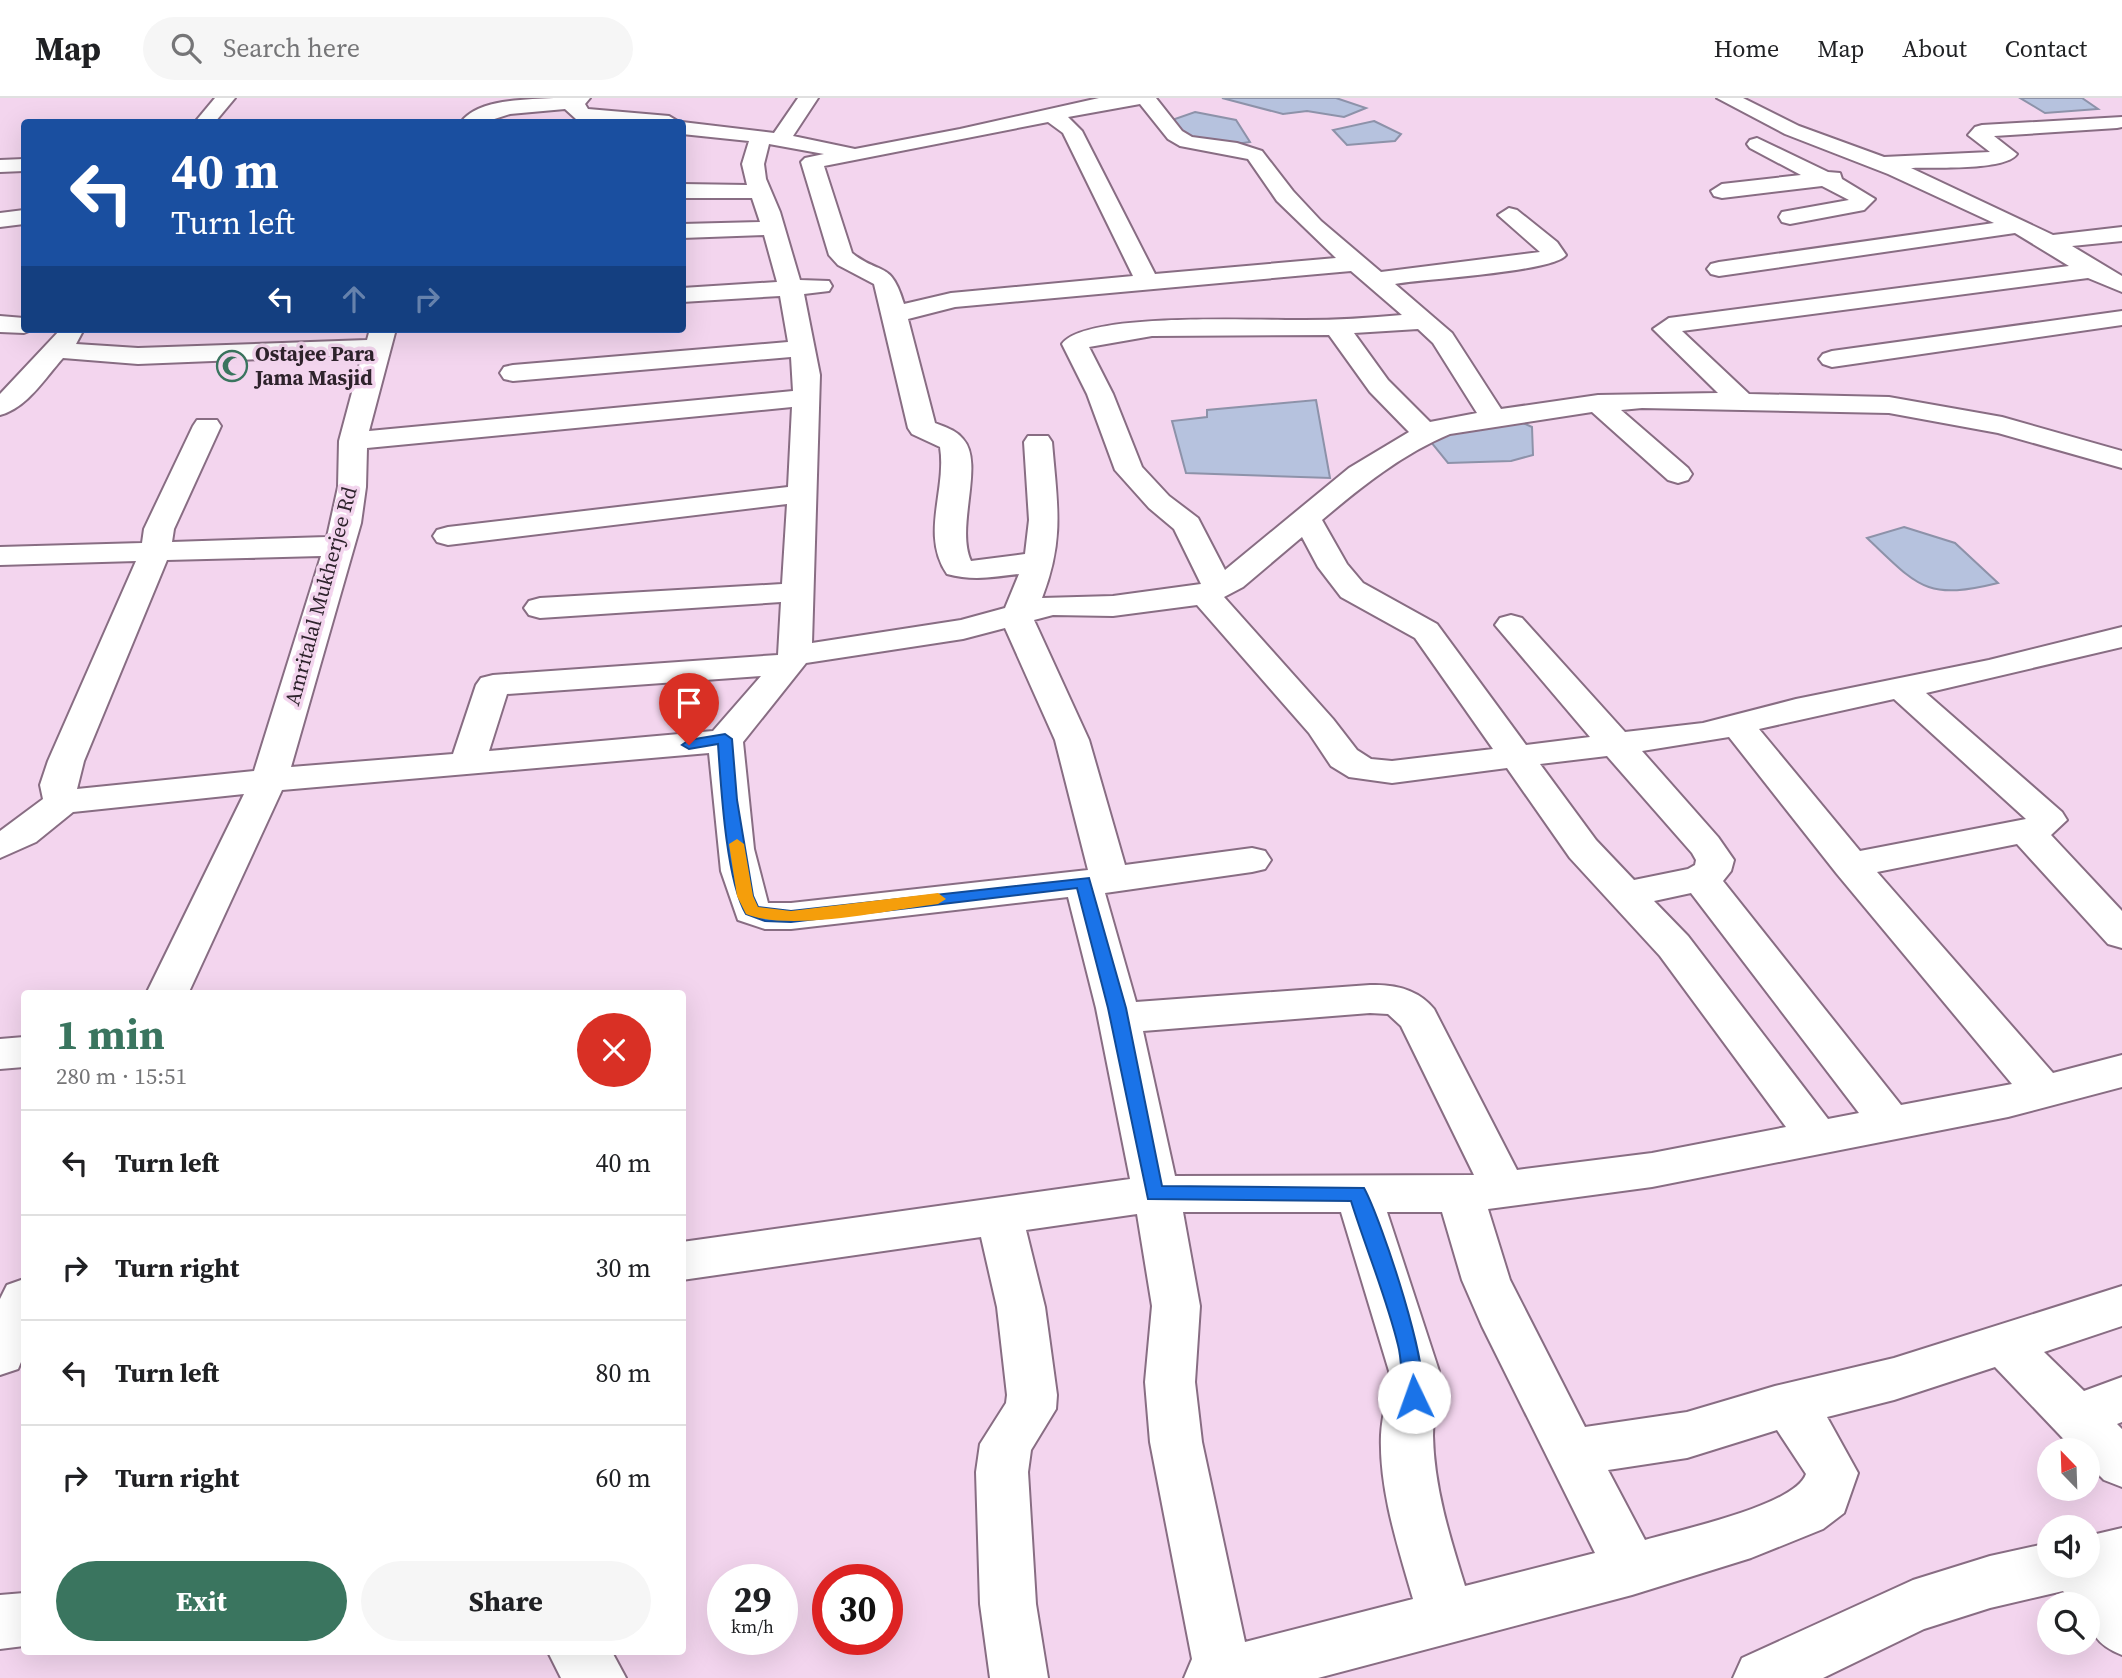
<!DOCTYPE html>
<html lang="en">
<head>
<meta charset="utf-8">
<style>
  :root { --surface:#fff; --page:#f6f6f6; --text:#202124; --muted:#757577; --line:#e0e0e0; --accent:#3a755f }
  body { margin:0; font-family:"Source Serif 4",serif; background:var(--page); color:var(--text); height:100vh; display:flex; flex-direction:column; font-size:26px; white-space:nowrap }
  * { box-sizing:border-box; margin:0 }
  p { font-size:23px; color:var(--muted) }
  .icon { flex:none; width:38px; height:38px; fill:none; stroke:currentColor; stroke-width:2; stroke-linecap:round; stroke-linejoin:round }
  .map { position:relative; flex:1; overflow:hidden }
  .sheet { position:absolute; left:21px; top:892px; width:665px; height:665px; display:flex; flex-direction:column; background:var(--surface); border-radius:7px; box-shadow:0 7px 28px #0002 }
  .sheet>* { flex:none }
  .top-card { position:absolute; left:21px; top:21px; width:665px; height:214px; border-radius:7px; box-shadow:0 7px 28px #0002; background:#1a4fa0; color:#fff; overflow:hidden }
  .needle { width:46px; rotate:337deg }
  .fabs { position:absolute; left:2037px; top:1340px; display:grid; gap:14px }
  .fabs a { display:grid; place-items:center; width:63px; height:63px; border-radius:50%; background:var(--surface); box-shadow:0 7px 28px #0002; font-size:35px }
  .speed { position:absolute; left:707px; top:1466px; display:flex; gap:14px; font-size:35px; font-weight:700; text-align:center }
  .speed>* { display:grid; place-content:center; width:91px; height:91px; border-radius:50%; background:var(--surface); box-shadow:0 7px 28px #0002; line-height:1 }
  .speed small { font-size:18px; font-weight:400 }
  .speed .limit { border:10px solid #d22; background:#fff; color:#111 }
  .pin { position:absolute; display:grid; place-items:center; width:60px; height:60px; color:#fff; margin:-72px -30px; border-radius:50% 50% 50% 0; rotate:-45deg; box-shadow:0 0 7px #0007 }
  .pin .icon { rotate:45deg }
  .me { position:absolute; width:77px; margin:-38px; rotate:357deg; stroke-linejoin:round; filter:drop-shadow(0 0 5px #0008) }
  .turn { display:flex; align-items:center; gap:24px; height:147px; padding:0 35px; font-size:32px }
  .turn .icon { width:91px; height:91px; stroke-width:2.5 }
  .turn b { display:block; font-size:49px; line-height:60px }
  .lanes { display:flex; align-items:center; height:66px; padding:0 35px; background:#0003; justify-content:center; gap:35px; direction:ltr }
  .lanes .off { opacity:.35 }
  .round { display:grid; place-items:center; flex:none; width:74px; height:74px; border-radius:37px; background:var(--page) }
  .overview { display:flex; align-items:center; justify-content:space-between; height:119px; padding:0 35px }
  h1 { font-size:42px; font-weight:700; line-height:52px; color:var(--accent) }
  .button { display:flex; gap:14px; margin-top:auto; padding:14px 35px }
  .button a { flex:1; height:80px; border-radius:42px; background:var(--accent); color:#fff; font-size:28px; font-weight:700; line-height:80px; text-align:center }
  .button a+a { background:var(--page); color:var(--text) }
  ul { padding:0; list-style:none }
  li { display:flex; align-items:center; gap:21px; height:105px; padding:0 35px; border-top:2px solid var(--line) }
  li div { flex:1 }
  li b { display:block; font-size:26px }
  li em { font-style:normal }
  header { display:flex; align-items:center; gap:42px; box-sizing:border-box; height:98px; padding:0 35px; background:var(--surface); border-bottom:2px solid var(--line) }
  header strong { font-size:33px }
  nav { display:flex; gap:38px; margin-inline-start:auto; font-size:24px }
  .search { width:490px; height:63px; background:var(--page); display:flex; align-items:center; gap:18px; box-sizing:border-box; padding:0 24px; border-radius:38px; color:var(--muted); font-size:26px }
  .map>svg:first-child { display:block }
  .water { fill:#b6c2de; stroke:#8d92a9; stroke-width:2 }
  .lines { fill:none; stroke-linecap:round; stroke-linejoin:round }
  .minor-casing { stroke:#886d83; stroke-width:4 }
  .minor { fill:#fff; fill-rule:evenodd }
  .route { fill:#1a73e8; stroke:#114b97; stroke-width:2 }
  .slow { fill:#f59e0b }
  .labels { text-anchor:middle; stroke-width:7; stroke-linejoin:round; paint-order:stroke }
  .far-poi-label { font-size:21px; font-weight:bold; fill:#2e232c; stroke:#f3d5ee; text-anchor:start }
  .far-street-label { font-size:21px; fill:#2e232c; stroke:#f3d5ee }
</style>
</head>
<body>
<header>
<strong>Map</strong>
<div class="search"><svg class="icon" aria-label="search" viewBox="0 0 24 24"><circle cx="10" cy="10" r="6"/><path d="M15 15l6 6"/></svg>Search here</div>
<nav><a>Home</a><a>Map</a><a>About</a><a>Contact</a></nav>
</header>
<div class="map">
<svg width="2122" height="1580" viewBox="0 0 2122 1580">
  <rect width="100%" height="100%" fill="#f3d5ee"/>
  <g class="water">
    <polygon points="1222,0 1336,0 1366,10 1344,19 1307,13 1283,16"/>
    <polygon points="2020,0 2082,0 2098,11 2045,15"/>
    <polygon points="1195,14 1236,22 1250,44 1215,49 1189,48 1172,22"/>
    <polygon points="1374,23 1401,36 1395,43 1347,47 1333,32"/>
    <polygon points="1316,302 1330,380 1186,375 1172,323 1207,319 1207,312"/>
    <polygon points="1512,320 1532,329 1533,357 1511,363 1448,365 1426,338"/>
    <path d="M1904,429L1955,445L1998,485C1925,503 1918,488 1867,440Z"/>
  </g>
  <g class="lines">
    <g class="minor-casing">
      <g id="minor">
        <polygon points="215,0 235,0 215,24 195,24"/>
        <path d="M554,0H590L585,6L588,11L669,18L679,24L583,23L576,21L565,11L510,16L485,24H461C479,0 527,2 554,0Z"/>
        <path d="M798,0H818L793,38L855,51L960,31L1099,0H1156L1182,33L1192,39L1237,45L1262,53L1293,93L1321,123L1381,174L1540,154L1498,117L1509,110L1517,112L1557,144L1566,157C1554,174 1423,181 1395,186L1452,235L1501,311L1598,297L1718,295L1653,231L1669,220L2069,168L2015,135L1719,178L1711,176L1707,171L1711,166L1719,164L1994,125L1888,76L1785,36L1717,0H1743L1799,28L1884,59L1990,54L1968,37L1975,29L1982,27L2122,19V29L2117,30L1994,38L2017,56C2006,73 1932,69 1911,70L2053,137L2122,129V143L2072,148L2122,178V194L2088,180L1682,233L1749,296L1889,299L2002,319L2122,353V370L1998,335L1889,315L1642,310L1621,312L1688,370L1692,376L1688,382L1678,385L1668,382L1592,314L1450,336C1402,356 1361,389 1322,422L1347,466L1363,485L1437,526L1526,647L1590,639L1495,527L1500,520L1511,517L1522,520L1625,634L1703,625L1796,601L1989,562L2122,529V549L1926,595L2062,714L2067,722L2051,737L2122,813V850L2108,846L2017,746L1877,774L2053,975L2122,957V989L2008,1019L1652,1089L1488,1111L1510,1182L1585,1329L1687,1314L1775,1288L1894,1260L2122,1188V1228L2044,1254L2084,1293L2122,1279V1324L2117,1326L2122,1331V1389L2104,1382L2088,1366V1353H2075L1995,1269L1894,1302L1827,1319L1858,1375L1844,1415L1823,1431L1751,1460L1632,1497L1318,1580H1184L1192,1561L1150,1344L1145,1284L1152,1208L1137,1116L1026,1132L1045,1209L1057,1297L1056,1311L1031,1352L1028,1374L1036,1506L1048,1580H990L980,1506L976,1374L980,1346L1006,1305L1007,1297L997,1209L981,1139L682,1182V1144L1130,1081L1096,910L1068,799L791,831H765L738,822L721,773L709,655L282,692L188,896H146L244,696L73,714L36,744L0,760V733L43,701L40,687L48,663L136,463L0,467V449L142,445L144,431L193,328L197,322H217L221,328L174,431L172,444L327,439L338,389L339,343L362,257L138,266L63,260C45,280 27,310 0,317V296L61,231H84L76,246L138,250L367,242L370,231H396L369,333L793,293L791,259L513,283L504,281L500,275L504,269L513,267L788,244L780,198L682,204V190L777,184L764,137L682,140V126L760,124L752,100H682V86L747,87L742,66L749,43L682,36V24H680H682L774,35ZM1140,6L1168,41L1180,48L1248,61L1277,103L1336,160L1155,176L1082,33L1068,19ZM1048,24L1063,35L1133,178L951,195L904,206C891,162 881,178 852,155L824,68ZM769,46L824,56L805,60L801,64L829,157L838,167L874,186L908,330L912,336L940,349C947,392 920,436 947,476C973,483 993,479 1019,476L1005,510L961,522L812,545L820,277L804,196L829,193L832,188L829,183L800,182L780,114L766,81L764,66ZM1351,173L1402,217C1369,220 1337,222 1305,222C1263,223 1085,213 1062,246L1087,296L1115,372L1149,410L1174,431L1201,486L1113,498L1042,500C1065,441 1057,405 1052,344L1048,338H1028L1024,344L1029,422L1025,456L971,463C955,429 985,365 963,341C956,332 945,329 935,325L908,221L955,209ZM1418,231L1433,245L1477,315L1430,324L1388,282L1354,235ZM1329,237L1370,294L1409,334L1349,370L1225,472L1198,420L1169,398L1142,369L1113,296L1089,249L1152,238ZM792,309L788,389L448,429L437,432L433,438L437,444L448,447L787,406L782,486L540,500L529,503L524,510L529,517L540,520L781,504L778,557L493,577L481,580L476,587L453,656L291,669L361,425L366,389L367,350ZM1302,439L1318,469L1341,499L1415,540L1493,651L1392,663L1371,661L1357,652L1333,621L1224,499L1243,489ZM321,458L254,673L77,691L84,663L167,462ZM1197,507L1309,635L1331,668L1349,679L1392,685L1507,670L1570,760L1660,858L1786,1029L1652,1055L1517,1072L1434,911C1418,891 1394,886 1370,887L1136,904L1105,795L1252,774L1265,771L1271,762L1265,753L1252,750L1125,767L1089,642L1034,522L1053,517L1113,518ZM1005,530L1055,642L1088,772L791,805H768L754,751L743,644L806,565L963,541ZM761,578L713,633L489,653L507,596ZM1894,601L2026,721L1860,753L1759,631ZM1729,639L1837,776L2012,986L1901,1007L1723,783L1731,773L1734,762L1718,739L1642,653ZM1607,658L1692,755L1696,762L1695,767L1688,771L1634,782L1596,742L1540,666ZM1691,795L1859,1015L1828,1021L1688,838L1654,803ZM1370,915L1388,916L1401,928L1474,1077L1175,1078L1143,933ZM1183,1114H1341L1389,1273C1389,1295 1382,1316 1381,1337C1379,1392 1398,1449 1413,1501L1245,1544L1202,1344L1195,1284L1200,1208ZM1387,1114H1442L1462,1182L1482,1228L1595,1455L1465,1488C1450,1440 1434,1389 1433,1338C1433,1317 1439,1295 1439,1273ZM1777,1332L1806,1376C1795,1408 1678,1432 1645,1442L1608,1372L1687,1360Z"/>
        <polygon points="1757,40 1828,74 1840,75 1842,81 1875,101 1864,112 1790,126 1782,124 1779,119 1782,114 1849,102 1822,88 1722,100 1714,98 1711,93 1722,86 1801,77 1750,50 1747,46 1750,42"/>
        <polygon points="24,61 24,73 0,74 0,62"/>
        <polygon points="24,112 24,126 0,129 0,115"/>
        <polygon points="2122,213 2122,227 1832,269 1823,266 1819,261 1823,256 1832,253"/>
        <polygon points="0,218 24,220 24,231 34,231 24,235 0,234"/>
        <polygon points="24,939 24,969 0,971 0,941"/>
        <polygon points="24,1181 24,1257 18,1271 0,1277 0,1201 7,1187"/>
        <path d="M2122,1430V1557C2097,1547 2088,1534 2088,1507H2073L2063,1493L1990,1510L1924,1531L1823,1580H1733L1742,1560L1913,1482L1990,1458L2049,1445V1468H2088V1438Z"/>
        <polygon points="24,1495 24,1548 0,1551 0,1497"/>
        <polygon points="548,1554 612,1554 626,1580 561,1580"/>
      </g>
    </g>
    <use href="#minor" class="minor"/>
  </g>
  <path class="route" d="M725,636L732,641L737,702L753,798L758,809L791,813L1089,780L1126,910L1162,1088L1364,1090C1381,1121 1434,1278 1421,1306L1414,1308L1407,1306C1400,1291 1403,1265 1398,1247C1386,1198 1366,1151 1351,1103L1148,1101L1108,910L1077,790L791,824L765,823L746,816C726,782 721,689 718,646L689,651L682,647L689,642Z"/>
  <path class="slow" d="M737,741L744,746L753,798L758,809L791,813L938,795L946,801L938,806C888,812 791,834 746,816L737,798L729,746Z"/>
  <defs>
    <g id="mosque-ring" transform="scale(1.575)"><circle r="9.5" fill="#f3d5ee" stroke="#3a755f" stroke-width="1.5"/><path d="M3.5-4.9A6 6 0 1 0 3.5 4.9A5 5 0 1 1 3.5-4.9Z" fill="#3a755f"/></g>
  </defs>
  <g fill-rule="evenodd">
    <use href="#mosque-ring" x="232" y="268"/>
  </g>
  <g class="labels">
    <g class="far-poi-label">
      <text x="255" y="263">Ostajee Para<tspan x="255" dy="24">Jama Masjid</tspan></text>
    </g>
    <g class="far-street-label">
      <text transform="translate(321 498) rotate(-75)" y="7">Amritalal Mukherjee Rd</text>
    </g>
  </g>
</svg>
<div class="fabs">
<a><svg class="needle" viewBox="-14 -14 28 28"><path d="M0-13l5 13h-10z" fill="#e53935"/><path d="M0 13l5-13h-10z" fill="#757577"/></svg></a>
<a><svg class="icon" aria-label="sound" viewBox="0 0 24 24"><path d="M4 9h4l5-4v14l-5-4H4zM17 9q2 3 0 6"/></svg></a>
<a><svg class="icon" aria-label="search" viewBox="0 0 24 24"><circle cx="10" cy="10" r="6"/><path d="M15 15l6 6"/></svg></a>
</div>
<div class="speed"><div>29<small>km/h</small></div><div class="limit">30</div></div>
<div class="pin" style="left:689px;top:647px;background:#d93025"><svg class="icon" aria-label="arrive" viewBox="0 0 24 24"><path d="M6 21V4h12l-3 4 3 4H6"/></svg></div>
<svg class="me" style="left:1414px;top:1299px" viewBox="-20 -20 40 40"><circle r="19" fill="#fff"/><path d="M0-13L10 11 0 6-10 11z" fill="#1a73e8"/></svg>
<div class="top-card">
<div class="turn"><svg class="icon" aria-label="left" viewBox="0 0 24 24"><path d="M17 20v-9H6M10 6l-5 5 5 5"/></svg><div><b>40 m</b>Turn left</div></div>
<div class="lanes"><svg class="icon" aria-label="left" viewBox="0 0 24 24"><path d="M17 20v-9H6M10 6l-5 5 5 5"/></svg><svg class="icon off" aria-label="ahead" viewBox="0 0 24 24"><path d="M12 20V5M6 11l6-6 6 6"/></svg><svg class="icon off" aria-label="right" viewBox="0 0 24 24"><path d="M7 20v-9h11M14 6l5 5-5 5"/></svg></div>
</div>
<section class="sheet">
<div class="overview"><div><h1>1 min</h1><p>280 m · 15:51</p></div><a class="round" style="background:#d93025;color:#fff"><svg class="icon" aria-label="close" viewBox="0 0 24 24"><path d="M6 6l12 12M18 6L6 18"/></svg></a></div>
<ul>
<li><svg class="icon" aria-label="left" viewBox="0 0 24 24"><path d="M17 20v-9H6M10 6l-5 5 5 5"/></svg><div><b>Turn left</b></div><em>40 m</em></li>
<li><svg class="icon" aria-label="right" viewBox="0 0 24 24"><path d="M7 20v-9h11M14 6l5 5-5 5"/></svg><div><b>Turn right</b></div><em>30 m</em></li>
<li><svg class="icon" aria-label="left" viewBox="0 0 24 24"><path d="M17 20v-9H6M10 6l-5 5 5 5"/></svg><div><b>Turn left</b></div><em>80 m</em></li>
<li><svg class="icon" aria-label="right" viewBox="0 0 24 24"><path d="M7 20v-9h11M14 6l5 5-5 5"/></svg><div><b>Turn right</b></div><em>60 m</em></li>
</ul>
<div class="button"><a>Exit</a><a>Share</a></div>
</section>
</div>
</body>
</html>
